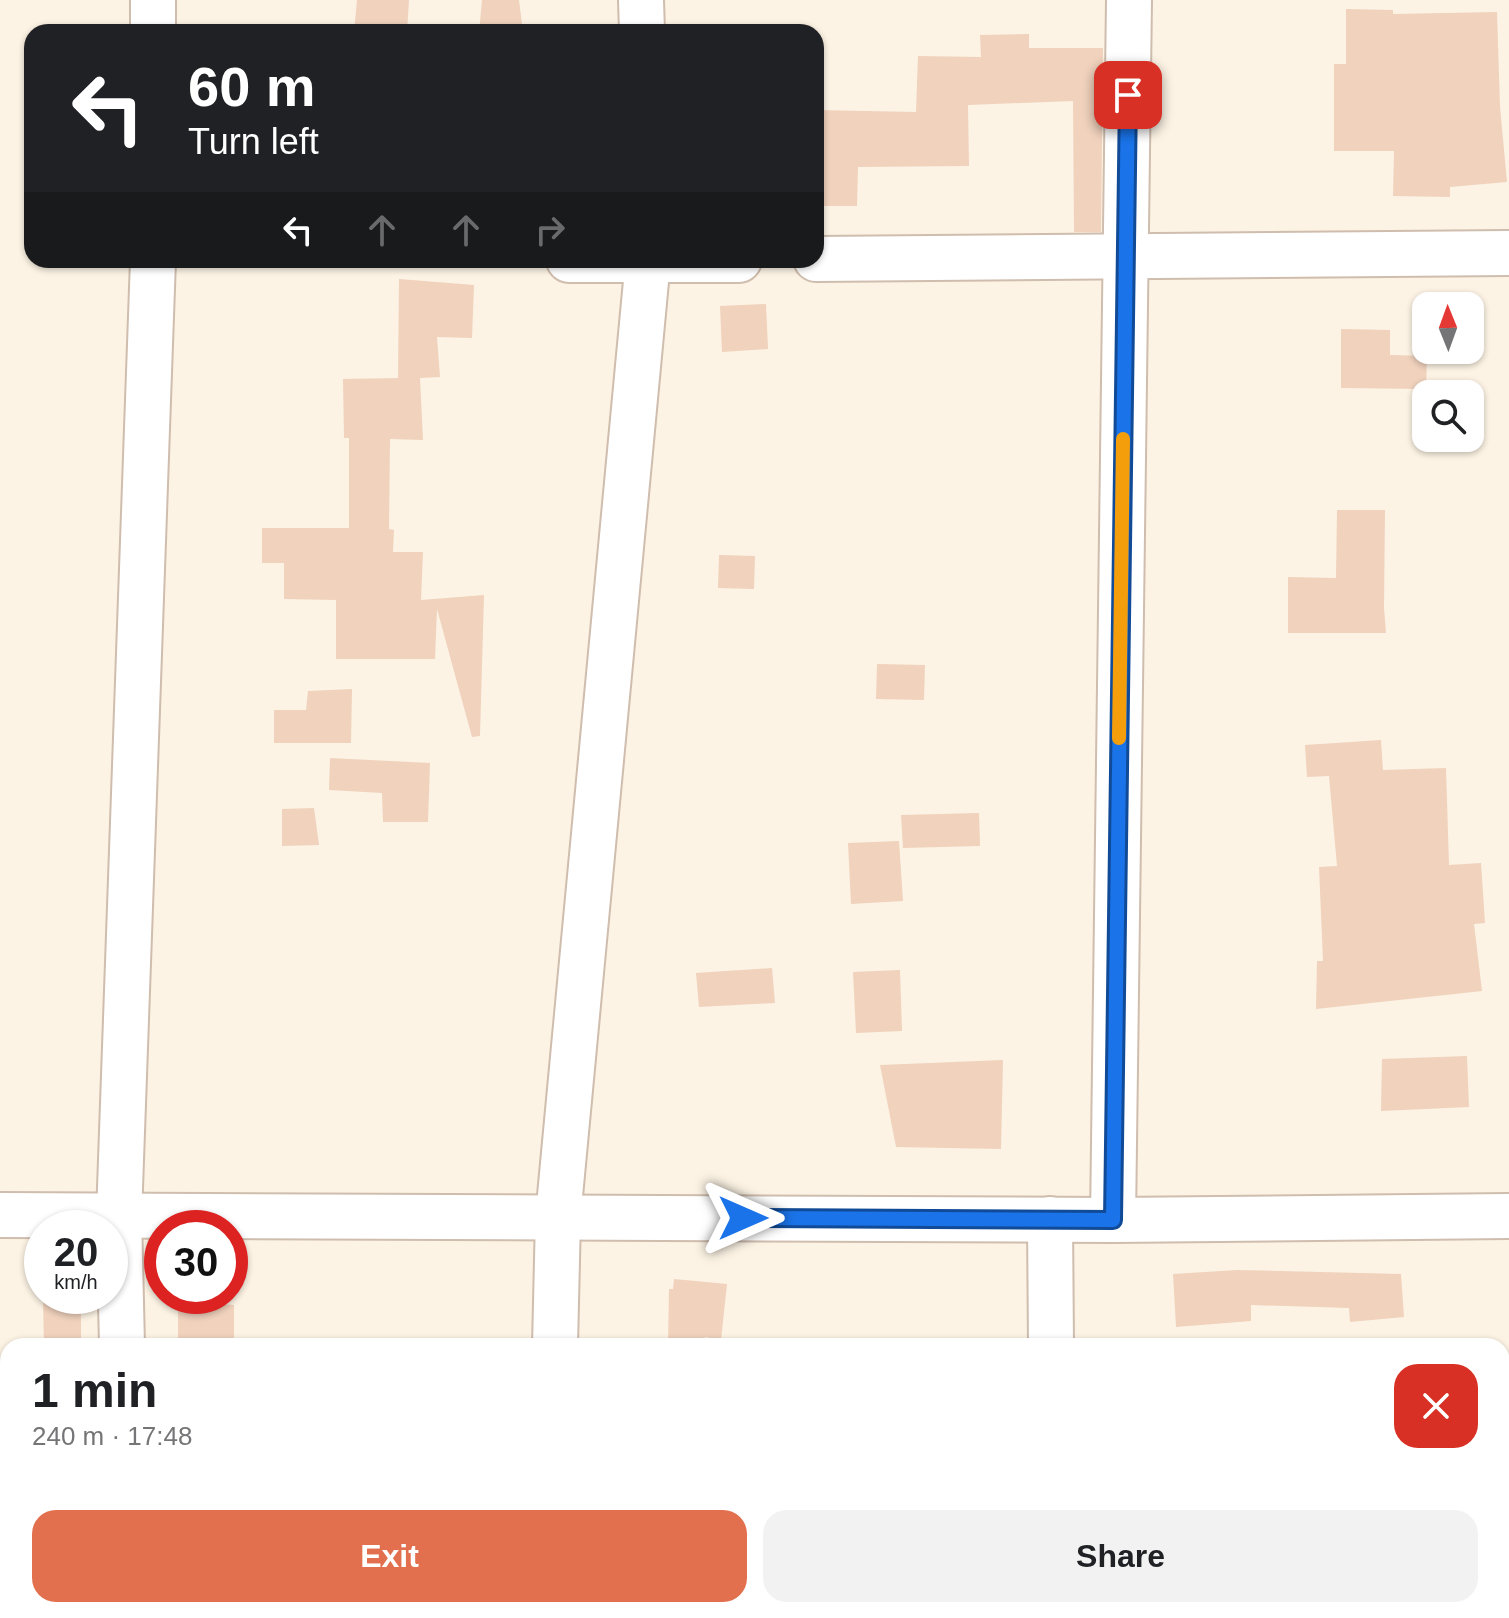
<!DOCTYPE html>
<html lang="en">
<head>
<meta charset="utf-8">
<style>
  :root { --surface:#fff; --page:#f2f2f2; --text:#202124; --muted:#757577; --accent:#e26f4d }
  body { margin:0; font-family:Arial,sans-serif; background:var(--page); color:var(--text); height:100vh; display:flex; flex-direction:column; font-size:30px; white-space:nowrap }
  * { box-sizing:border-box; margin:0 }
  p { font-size:26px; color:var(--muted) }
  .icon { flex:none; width:44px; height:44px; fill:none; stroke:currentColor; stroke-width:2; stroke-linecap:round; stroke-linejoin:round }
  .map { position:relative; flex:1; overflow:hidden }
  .panel { position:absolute; left:0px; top:1338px; width:1510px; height:280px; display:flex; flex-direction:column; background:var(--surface); border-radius:24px 24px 0 0; box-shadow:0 2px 6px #0004 }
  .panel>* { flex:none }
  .guide { position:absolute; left:24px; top:24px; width:800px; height:244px; border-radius:24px; box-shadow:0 2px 6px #0004; background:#202124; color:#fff; overflow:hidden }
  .needle { width:52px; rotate:359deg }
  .tools { position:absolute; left:1412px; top:292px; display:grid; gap:16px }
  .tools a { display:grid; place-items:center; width:72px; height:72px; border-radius:16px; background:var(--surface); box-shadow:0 2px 6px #0004; font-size:40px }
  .speed { position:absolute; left:24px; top:1210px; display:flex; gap:16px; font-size:40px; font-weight:700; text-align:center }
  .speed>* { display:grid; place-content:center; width:104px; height:104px; border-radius:50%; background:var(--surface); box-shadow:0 2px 6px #0004; line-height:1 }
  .speed small { font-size:20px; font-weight:400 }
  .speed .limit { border:12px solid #d22; background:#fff; color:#111 }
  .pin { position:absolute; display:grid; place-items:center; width:68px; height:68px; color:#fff; margin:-34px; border-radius:16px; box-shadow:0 4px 12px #0006 }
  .me { position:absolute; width:88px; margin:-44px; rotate:90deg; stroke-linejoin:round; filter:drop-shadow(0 0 6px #0008) }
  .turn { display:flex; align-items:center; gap:28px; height:168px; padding:0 32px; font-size:36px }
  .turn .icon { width:104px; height:104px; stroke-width:2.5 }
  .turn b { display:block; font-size:56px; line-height:68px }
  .lanes { display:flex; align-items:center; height:76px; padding:0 32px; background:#0003; justify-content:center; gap:40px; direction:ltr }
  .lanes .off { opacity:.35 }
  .round { display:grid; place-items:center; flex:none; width:84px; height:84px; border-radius:24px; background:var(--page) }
  .overview { display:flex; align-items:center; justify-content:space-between; height:136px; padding:0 32px }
  h1 { font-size:48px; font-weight:700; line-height:60px }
  .primary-button { display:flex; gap:16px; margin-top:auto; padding:16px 32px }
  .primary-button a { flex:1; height:92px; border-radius:24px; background:var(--accent); color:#fff; font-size:32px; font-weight:700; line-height:92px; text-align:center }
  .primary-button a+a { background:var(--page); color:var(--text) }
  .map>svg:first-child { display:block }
  .building { fill:#f0d2bd }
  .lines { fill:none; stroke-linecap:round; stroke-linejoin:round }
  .minor-casing { stroke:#cfbdae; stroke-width:48 }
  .minor { stroke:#fff; stroke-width:44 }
  .route-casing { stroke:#114b97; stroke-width:20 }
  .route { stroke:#1a73e8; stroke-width:14 }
  .slow { stroke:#f59e0b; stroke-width:14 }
</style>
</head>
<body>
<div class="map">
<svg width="1509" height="1618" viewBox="0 0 1509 1618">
  <rect width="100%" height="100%" fill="#fcf3e4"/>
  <g class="building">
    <polygon points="357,0 409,0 407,32 354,32"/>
    <polygon points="482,0 519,0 523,32 479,32"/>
    <polygon points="1346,9 1393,10 1393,14 1497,12 1500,107 1507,182 1450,187 1450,197 1393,196 1394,151 1334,151 1334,64 1346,64"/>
    <polygon points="1029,34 1029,48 1103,48 1101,232 1074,232 1073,101 968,105 969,166 858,167 857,206 816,206 816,110 916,112 918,56 981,57 980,35"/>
    <polygon points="399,279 474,285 472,338 437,337 440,377 420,378 423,440 390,439 389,529 394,530 393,552 423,552 421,600 484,595 480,736 472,737 437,609 435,659 336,659 336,600 284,599 284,563 262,563 262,528 349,528 349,438 344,438 343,379 398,378"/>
    <polygon points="766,304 768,349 722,352 720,306"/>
    <polygon points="1341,329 1390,330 1390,355 1427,356 1426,389 1341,388"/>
    <polygon points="1337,510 1385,510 1384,608 1386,633 1288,633 1288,577 1336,578"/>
    <polygon points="719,555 755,556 754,589 718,588"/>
    <polygon points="877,664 925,665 924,700 876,699"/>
    <polygon points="352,689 351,743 274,743 274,710 306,710 308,691"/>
    <polygon points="1381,740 1383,770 1446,768 1449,865 1481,863 1485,923 1474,924 1482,991 1316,1009 1317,961 1323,961 1319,867 1337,866 1329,776 1307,777 1305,745"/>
    <polygon points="330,758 430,763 428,822 383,822 382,793 329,790"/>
    <polygon points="314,808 319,845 282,846 282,809"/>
    <polygon points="979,813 980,846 903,848 901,815"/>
    <polygon points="899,841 903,901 851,904 848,843"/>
    <polygon points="772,968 775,1003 699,1007 696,973"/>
    <polygon points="900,970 902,1031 856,1033 853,972"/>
    <polygon points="1467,1056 1469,1107 1381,1111 1382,1059"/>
    <polygon points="1003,1060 1001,1149 896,1147 880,1065"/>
    <polygon points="1237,1270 1401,1274 1404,1317 1350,1322 1349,1308 1251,1305 1251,1321 1176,1327 1173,1274"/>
    <polygon points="674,1279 727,1284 721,1340 705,1337 705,1346 668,1346 669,1289 673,1289"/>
    <polygon points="81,1297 81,1346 44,1346 43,1298"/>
    <polygon points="178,1301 234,1305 234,1346 178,1346"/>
  </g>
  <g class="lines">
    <g class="minor-casing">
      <g id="minor">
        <polyline points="153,0 153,32"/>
        <polyline points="641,0 642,32"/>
        <polyline points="816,259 1509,253"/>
        <polyline points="569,260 739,260"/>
        <polyline points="0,1215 1113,1220 1509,1216"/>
        <polyline points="1050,1219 1051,1346"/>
        <polyline points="1113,1220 1129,0"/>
        <polyline points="122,1346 119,1216 153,260"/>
        <polyline points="555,1346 558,1217 648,260"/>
        <polyline points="1502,1527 1509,1526"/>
        <polyline points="129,1610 130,1618"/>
        <polyline points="552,1610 552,1618"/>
        <polyline points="1052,1610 1052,1618"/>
      </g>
    </g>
    <use href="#minor" class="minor"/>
  </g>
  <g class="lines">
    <g class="route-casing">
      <polyline id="route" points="743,1218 1113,1220 1128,95"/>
    </g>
    <use href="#route" class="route"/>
    <polyline class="slow" points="1119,738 1123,439"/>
  </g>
</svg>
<div class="tools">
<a><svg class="needle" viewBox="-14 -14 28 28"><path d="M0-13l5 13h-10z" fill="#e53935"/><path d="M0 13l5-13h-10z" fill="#757577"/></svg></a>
<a><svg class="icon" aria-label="search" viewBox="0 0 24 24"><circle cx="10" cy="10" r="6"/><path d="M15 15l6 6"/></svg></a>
</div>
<div class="speed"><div>20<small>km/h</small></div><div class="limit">30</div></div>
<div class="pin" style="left:1128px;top:95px;background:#d93025"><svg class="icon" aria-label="arrive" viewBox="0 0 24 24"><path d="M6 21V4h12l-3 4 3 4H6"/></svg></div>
<svg class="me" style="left:743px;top:1218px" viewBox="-20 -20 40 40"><path d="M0-17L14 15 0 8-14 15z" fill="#1a73e8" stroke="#fff" stroke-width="4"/></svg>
<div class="guide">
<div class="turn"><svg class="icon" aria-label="left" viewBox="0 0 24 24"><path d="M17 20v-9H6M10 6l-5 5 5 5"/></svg><div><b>60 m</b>Turn left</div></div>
<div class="lanes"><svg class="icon" aria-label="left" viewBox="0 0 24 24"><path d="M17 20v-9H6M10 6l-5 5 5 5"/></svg><svg class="icon off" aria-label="ahead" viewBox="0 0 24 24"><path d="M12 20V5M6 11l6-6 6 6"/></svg><svg class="icon off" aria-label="ahead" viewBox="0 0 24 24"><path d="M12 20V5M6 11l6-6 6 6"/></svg><svg class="icon off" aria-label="right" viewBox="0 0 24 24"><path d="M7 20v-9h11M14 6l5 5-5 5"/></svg></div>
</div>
<section class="panel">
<div class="overview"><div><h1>1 min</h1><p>240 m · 17:48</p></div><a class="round" style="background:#d93025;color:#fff"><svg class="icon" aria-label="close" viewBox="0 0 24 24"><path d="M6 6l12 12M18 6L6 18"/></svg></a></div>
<div class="primary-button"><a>Exit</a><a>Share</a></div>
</section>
</div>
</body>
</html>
